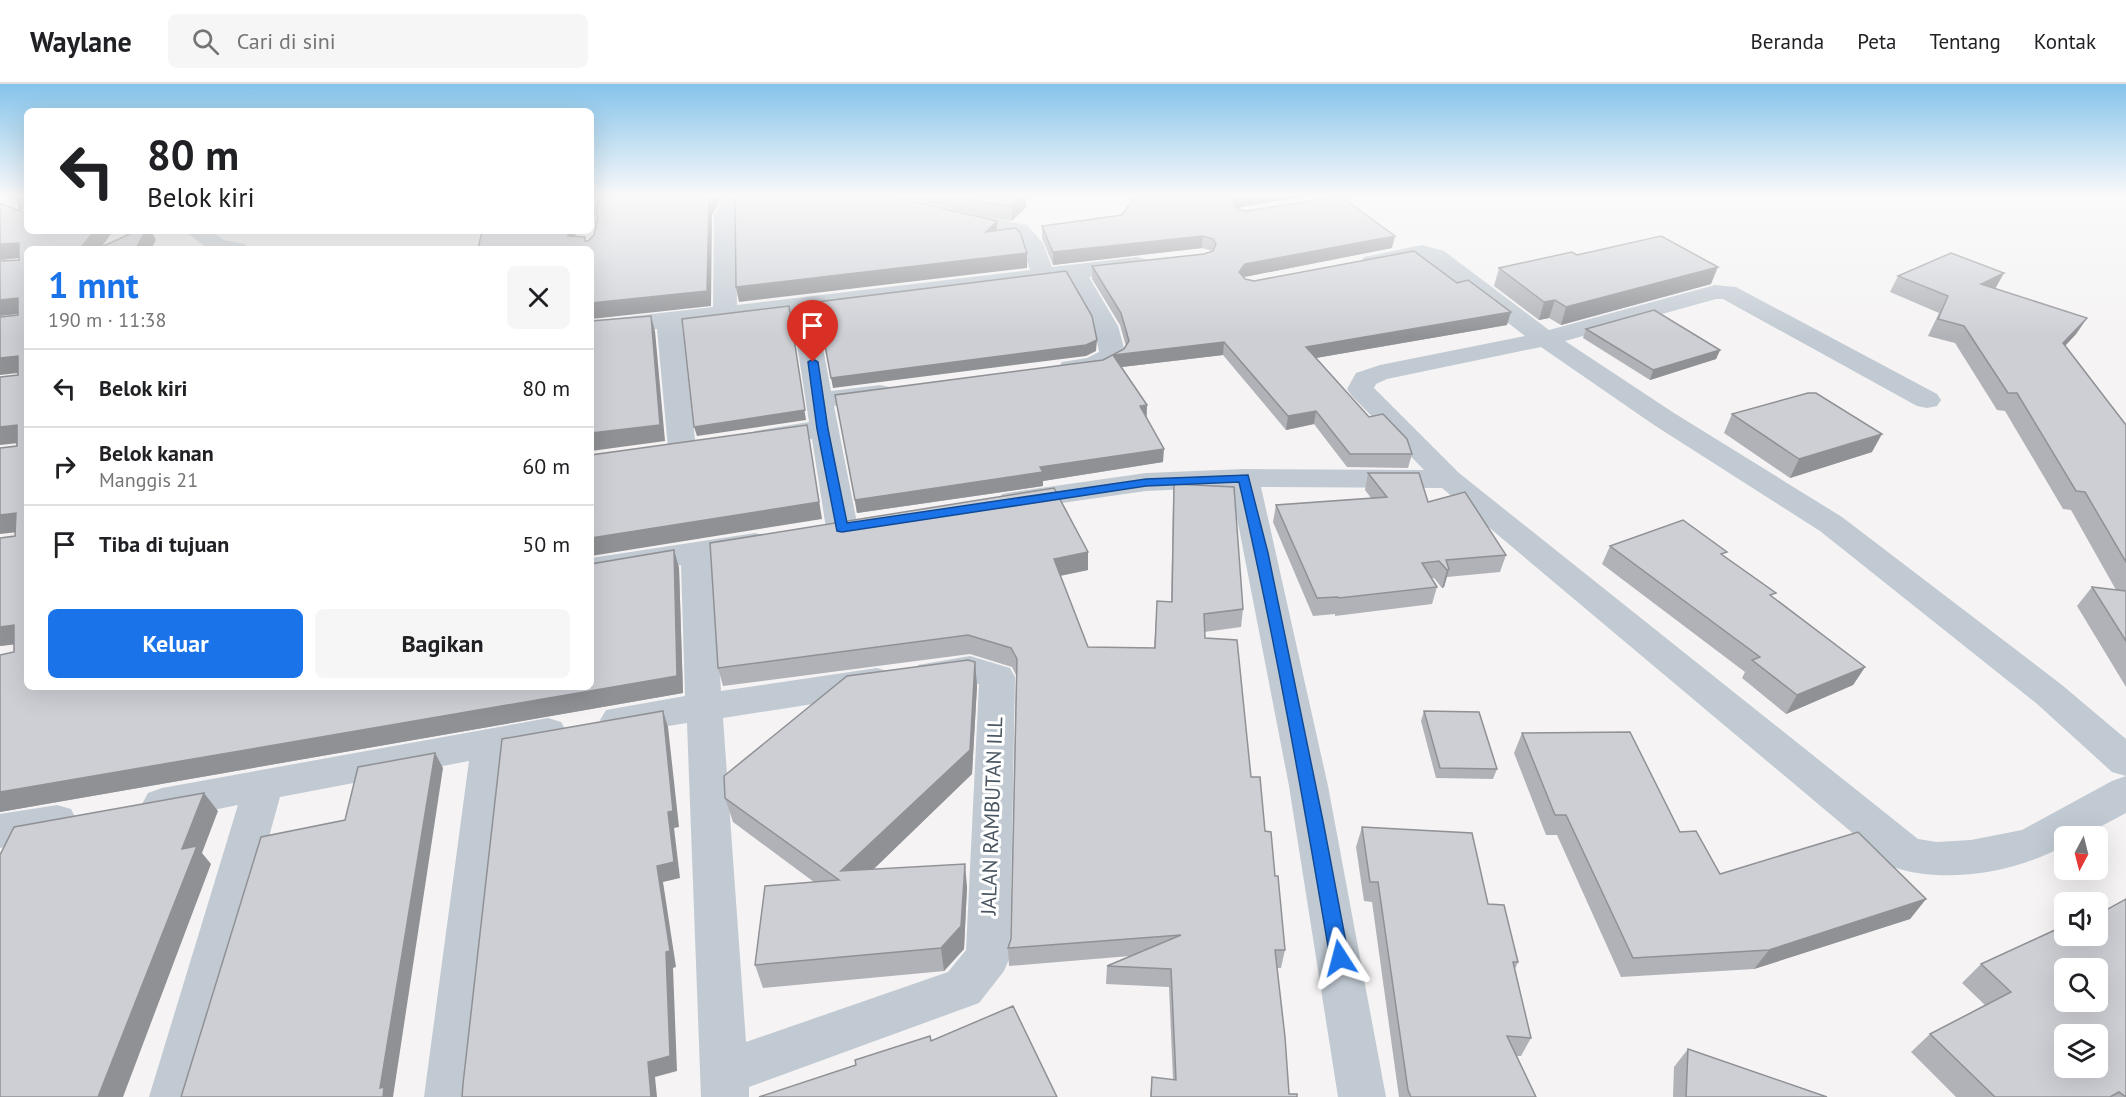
<!DOCTYPE html>
<html lang="id">
<head>
<meta charset="utf-8">
<style>
  :root { --surface:#fff; --page:#f6f6f6; --text:#202124; --muted:#757577; --line:#e0e0e0; --accent:#1a73e8 }
  body { margin:0; font-family:"PT Sans",sans-serif; background:var(--page); color:var(--text); height:100vh; display:flex; flex-direction:column; font-size:22px; white-space:nowrap }
  * { box-sizing:border-box; margin:0 }
  p { font-size:20px; color:var(--muted) }
  .icon { flex:none; width:33px; height:33px; fill:none; stroke:currentColor; stroke-width:2; stroke-linecap:round; stroke-linejoin:round }
  .map { position:relative; flex:1; overflow:hidden }
  .panel { position:absolute; left:24px; top:162px; width:570px; height:444px; display:flex; flex-direction:column; background:var(--surface); border-radius:9px; box-shadow:0 6px 24px #0002 }
  .panel>* { flex:none }
  .guide { position:absolute; left:24px; top:24px; width:570px; height:126px; border-radius:9px; box-shadow:0 6px 24px #0002; background:#fff; color:var(--text); overflow:hidden }
  .needle { width:39px; rotate:187deg }
  .controls { position:absolute; left:2054px; top:742px; display:grid; gap:12px }
  .controls a { display:grid; place-items:center; width:54px; height:54px; border-radius:9px; background:var(--surface); box-shadow:0 6px 24px #0002; font-size:30px }
  .pin { position:absolute; display:grid; place-items:center; width:51px; height:51px; color:#fff; margin:-62px -26px; border-radius:50% 50% 50% 0; rotate:-45deg; box-shadow:0 0 6px #0007 }
  .pin .icon { rotate:45deg }
  .me { position:absolute; width:66px; margin:-33px; rotate:351deg; stroke-linejoin:round; filter:drop-shadow(0 0 4px #0008) }
  .turn { display:flex; align-items:center; gap:21px; height:126px; padding:0 24px; font-size:27px }
  .turn .icon { width:78px; height:78px; stroke-width:2.5 }
  .turn b { display:block; font-size:42px; line-height:51px }
  .round { display:grid; place-items:center; flex:none; width:63px; height:63px; border-radius:9px; background:var(--page) }
  .overview { display:flex; align-items:center; justify-content:space-between; height:102px; padding:0 24px }
  h1 { font-size:36px; font-weight:700; line-height:45px; color:var(--accent) }
  .cta { display:flex; gap:12px; margin-top:auto; padding:12px 24px }
  .cta a { flex:1; height:69px; border-radius:9px; background:var(--accent); color:#fff; font-size:24px; font-weight:700; line-height:69px; text-align:center }
  .cta a+a { background:var(--page); color:var(--text) }
  ul { padding:0; list-style:none }
  li { display:flex; align-items:center; gap:18px; height:78px; padding:0 24px; border-top:2px solid var(--line) }
  li div { flex:1 }
  li b { display:block; font-size:22px }
  li em { font-style:normal }
  header { display:flex; align-items:center; gap:36px; box-sizing:border-box; height:84px; padding:0 30px; background:var(--surface); border-bottom:2px solid var(--line) }
  header strong { font-size:28px }
  nav { display:flex; gap:33px; margin-inline-start:auto; font-size:21px }
  .search { width:420px; height:54px; background:var(--page); display:flex; align-items:center; gap:15px; box-sizing:border-box; padding:0 21px; border-radius:9px; color:var(--muted); font-size:22px }
  .map>svg:first-child { display:block }
  .lines { fill:none; stroke-linecap:round; stroke-linejoin:round }
  .minor { fill:#c1cad2; fill-rule:evenodd }
  .wall { fill:#b0b2b7 }
  .shaded-wall { fill:#909195 }
  .building { fill:#cdcfd5; stroke:#909195; stroke-width:1.5; fill-rule:evenodd }
  .route { fill:#1a73e8; stroke:#114b97; stroke-width:1.5 }
  .labels { text-anchor:middle; stroke-width:6; stroke-linejoin:round; paint-order:stroke }
  .near-street-label { font-size:21px; fill:#4a5661; stroke:#fff }
</style>
</head>
<body>
<header>
<strong>Waylane</strong>
<div class="search"><svg class="icon" aria-label="search" viewBox="0 0 24 24"><circle cx="10" cy="10" r="6"/><path d="M15 15l6 6"/></svg>Cari di sini</div>
<nav><a>Beranda</a><a>Peta</a><a>Tentang</a><a>Kontak</a></nav>
</header>
<div class="map">
<svg width="2126" height="1013" viewBox="0 0 2126 1013">
  <rect width="100%" height="100%" fill="#f5f3f3"/>
  <g class="lines">
    <g class="minor">
      <polygon points="592,111 602,113 605,117 599,140 591,141"/>
      <path d="M726,111H747L736,131L737,221L1030,186L1022,161L1012,151L944,138L941,133L944,128L952,127L1027,141L1043,159L1052,183L1137,173L1145,175L1148,180L1145,185L1089,193L1118,242L1126,271C1114,288 1081,294 1062,290L1058,284L1062,278L1087,274L1099,268L1094,242L1067,195L816,226L831,307L880,301L889,303L893,309L889,315L834,322L858,444L853,451L842,454L831,451L826,444L812,355L765,361L755,359L751,353L755,347L809,338L792,228L682,242L696,364L692,370L682,373L672,370L668,364L657,245L591,251V237L713,223L714,131Z"/>
      <polygon points="185,147 211,147 224,156 245,160 248,165 208,165"/>
      <path d="M1422,161L1444,167L1549,246L1715,201L1736,203L1937,310L1941,316L1937,322L1927,324L1917,322L1723,215H1716L1565,257L1674,329L1842,433L2062,601L2126,655V692L2112,688L2036,619L1820,447L1654,341L1541,263L1387,295L1376,300L1374,304L1459,389L1918,755L1937,758L1971,756L2022,746L2112,697L2126,692V729L2081,753H2064V762C2016,788 1945,801 1893,783L1442,404L1261,403L1328,702L1386,1013H1338L1289,702L1231,403L1146,407L1013,426L1002,424L998,417L1002,410L1013,408L1146,389L1244,385L1424,386L1351,311L1347,305L1356,289L1380,281L1525,252L1428,177L1421,175L1372,185L1364,183L1361,178L1364,173Z"/>
      <path d="M755,449L766,452L771,459L766,466L712,476L721,607L877,584L890,588L895,597L890,606L877,610L723,634L746,958L948,888L966,866L979,600C959,594 939,605 918,599L913,590L918,581L970,572L1010,584L1015,593L1010,873L1004,887L979,919L749,1003V1013H701L687,639L619,650L606,646L600,636L606,626L685,612L681,481L591,496V474Z"/>
      <polygon points="548,634 561,638 567,648 561,658 508,670 472,1013 424,1013 469,677 280,713 197,1013 149,1013 238,721 162,736 148,731 142,720 148,709 162,704"/>
      <polygon points="57,721 71,725 77,737 71,749 0,764 0,730"/>
    </g>
  </g>
  <g class="wall">
    <polygon points="2,111 27,111 27,147 113,147 101,163 27,603 674,466 679,484 683,609 0,728 0,571 14,568 14,560 0,562 15,452 19,174 0,176 20,127 20,119"/>
    <polygon points="898,111 1026,111 1026,123 1012,137 983,133"/>
    <polygon points="1136,111 1310,111 1237,124 1236,125 1392,164 1244,193 1245,195 1507,241 1316,274 1369,333 1412,370 1408,384 1347,383 1314,340 1286,346 1223,271 1122,283 1147,321 1147,333 1163,378 1043,397 1043,402 857,429 835,311 1103,276 1124,265 1126,262 1120,241 1092,195 1092,182 1204,170 1212,167 1202,164 1053,181 1042,154 1042,142 1122,131"/>
    <polygon points="1577,171 1711,200 1561,241 1549,234 1539,236 1494,202 1499,184"/>
    <polygon points="2004,189 1995,204 2087,234 2076,250 2065,262 2126,341 2126,603 2077,522 2092,503 2116,506 2071,426 2063,425 2005,327 1997,326 1955,259 1928,252 1939,229 1890,208 1898,192"/>
    <polygon points="1586,245 1720,266 1716,275 1650,296 1583,254"/>
    <polygon points="1732,330 1872,368 1790,394 1724,349"/>
    <polygon points="1368,389 1428,418 1506,471 1500,488 1447,493 1444,503 1442,504 1434,494 1432,494 1437,503 1432,520 1335,532 1335,530 1313,532 1273,438 1276,421 1371,414 1365,406"/>
    <polygon points="1174,400 1243,525 1241,543 1204,548 1205,554 1251,693 1265,747 1275,792 1285,866 1281,884 1277,884 1289,1010 1297,1013 1150,1013 1152,993 1173,996 1169,903 1106,900 1107,882 1130,872 1009,882 1008,864 1011,855 1016,591 1012,583 970,570 723,602 718,584 1088,468 1088,486 1060,492 1088,563 1154,564 1157,517 1171,518 1173,418"/>
    <polygon points="1610,462 1725,472 1773,514 1865,583 1853,601 1786,630 1742,594 1745,588 1602,480"/>
    <polygon points="975,578 977,602 972,690 873,785 967,803 964,865 944,887 763,904 755,881 814,798 733,738 725,714"/>
    <polygon points="1424,627 1497,685 1493,695 1436,694 1421,637"/>
    <polygon points="1522,649 1680,748 1720,790 1926,815 1910,835 1754,885 1621,893 1557,751 1546,751 1514,669"/>
    <polygon points="1362,743 1488,820 1518,878 1515,885 1531,954 1521,972 1516,972 1536,1013 1399,1013 1372,818 1364,817 1356,763"/>
    <polygon points="2061,851 2126,1013 1956,1013 1911,968 1930,950 1985,921 1962,899 1981,880"/>
    <polygon points="1688,965 1827,1013 1673,1013 1674,983"/>
  </g>
  <g class="shaded-wall">
    <polygon points="712,111 724,111 712,131 711,222 591,235 591,219 709,117"/>
    <polygon points="1023,111 1026,111 1026,123 1012,137 1012,122"/>
    <polygon points="1242,111 1310,111 1237,124 1232,130 1233,118 1238,112"/>
    <polygon points="997,137 997,152 986,148"/>
    <polygon points="94,147 113,147 100,165 80,165"/>
    <polygon points="145,147 151,147 156,156 151,165 136,165"/>
    <polygon points="569,147 576,147 573,165 568,152"/>
    <polygon points="1203,152 1202,164 1053,181 1053,168"/>
    <polygon points="1395,152 1392,164 1244,193 1239,188 1245,180"/>
    <polygon points="19,159 27,173 0,176 0,160"/>
    <polygon points="1027,169 1027,184 739,218 736,203"/>
    <polygon points="1718,183 1711,200 1561,241 1566,223"/>
    <polygon points="2004,189 1995,205 1981,200"/>
    <polygon points="18,214 27,229 0,232 0,216"/>
    <polygon points="1555,216 1549,234 1539,236 1544,218"/>
    <polygon points="1511,228 1507,241 1304,276 1306,263"/>
    <polygon points="790,231 806,336 697,352 694,343"/>
    <polygon points="651,232 655,247 665,357 591,367 591,349"/>
    <polygon points="2087,234 2076,250 2052,276 2063,259"/>
    <polygon points="1097,256 1096,267 1086,272 833,304 831,294"/>
    <polygon points="1224,258 1223,271 1113,284 1113,271"/>
    <polygon points="1720,266 1716,275 1650,296 1653,286"/>
    <polygon points="18,272 27,288 0,291 0,274"/>
    <polygon points="1147,321 1146,334 1140,322"/>
    <polygon points="1316,327 1314,340 1286,346 1288,332"/>
    <polygon points="17,341 27,358 0,361 0,343"/>
    <polygon points="807,341 822,435 591,472 591,454"/>
    <polygon points="1882,350 1872,368 1790,394 1799,375"/>
    <polygon points="1164,365 1163,378 1043,397 1043,402 857,429 855,416 1040,383"/>
    <polygon points="16,429 27,447 0,450 0,431"/>
    <polygon points="674,466 679,484 683,609 0,728 0,708"/>
    <polygon points="1088,468 1088,486 1054,493 1054,475"/>
    <polygon points="1449,485 1444,503 1442,504 1447,486"/>
    <polygon points="14,541 27,559 0,562 0,543"/>
    <polygon points="975,578 977,602 972,690 847,811 841,787"/>
    <polygon points="1865,583 1853,601 1786,630 1797,611"/>
    <polygon points="663,627 668,643 679,743 674,744 680,794 663,798 676,883 673,884 677,987 655,993 657,1013 651,1013 648,978 657,782 668,728"/>
    <polygon points="435,669 443,684 393,1013 383,1013 380,1004"/>
    <polygon points="204,709 218,727 202,769 211,780 123,1013 98,1013 182,765"/>
    <polygon points="965,780 967,803 964,865 944,887 941,864"/>
    <polygon points="1926,815 1910,835 1754,885 1769,866"/>
  </g>
  <g class="building">
    <polygon points="19,111 27,111 27,147 94,147 80,165 27,165 27,603 591,603 591,480 674,466 677,592 0,708 0,571 14,568 14,541 0,543 0,454 15,452 16,429 0,431 0,364 17,362 17,341 0,343 0,293 18,291 18,272 0,274 0,233 18,231 18,214 0,216 0,177 19,176 19,159 0,160 0,119 20,127"/>
    <polygon points="600,111 712,111 709,117 707,207 591,219 591,165 478,165 482,147 569,147 568,152 585,153 585,157 588,157 594,151 598,133 596,128"/>
    <polygon points="739,111 886,111 997,137 986,148 1015,144 1020,148 1027,169 736,203 735,117"/>
    <polygon points="954,111 1023,111 1012,122 983,118"/>
    <polygon points="1136,111 1242,111 1238,112 1233,118 1236,125 1247,127 1340,112 1395,152 1245,180 1239,188 1245,195 1254,197 1414,167 1457,199 1468,196 1511,228 1306,263 1369,333 1383,330 1407,355 1412,370 1350,370 1316,327 1288,332 1224,258 1113,271 1147,321 1140,322 1164,365 1040,383 1043,388 855,416 835,311 1103,276 1124,265 1129,257 1121,229 1092,182 1204,170 1213,167 1216,160 1213,155 1203,152 1053,168 1042,142 1122,131"/>
    <polygon points="136,147 145,147 136,165 97,165"/>
    <polygon points="1661,152 1718,183 1566,223 1555,216 1544,218 1499,184 1572,168 1577,171"/>
    <polygon points="1951,169 2004,189 1981,200 2087,234 2063,259 2126,341 2126,478 2085,408 2076,407 2017,309 2008,309 1964,242 1938,235 1948,212 1898,192"/>
    <polygon points="1066,187 1092,232 1097,256 1086,261 831,294 817,218"/>
    <polygon points="789,222 805,326 694,343 682,235"/>
    <polygon points="1654,226 1720,266 1653,286 1586,245"/>
    <polygon points="651,232 660,341 591,349 591,237"/>
    <polygon points="1808,309 1816,309 1882,350 1799,375 1732,330"/>
    <polygon points="807,341 819,418 591,454 591,371"/>
    <polygon points="1368,389 1419,389 1428,418 1465,408 1506,471 1446,476 1449,485 1447,486 1439,477 1422,479 1437,503 1339,514 1338,513 1317,514 1276,421 1387,413"/>
    <polygon points="1174,400 1234,403 1243,525 1204,530 1205,554 1237,556 1251,693 1260,693 1265,747 1271,748 1275,792 1278,792 1285,866 1275,866 1285,953 1289,1010 1297,1010 1297,1013 1151,1013 1152,993 1176,996 1171,885 1107,882 1181,851 1008,864 1011,855 1017,575 1011,564 968,551 718,584 710,459 1054,404 1088,468 1054,475 1088,563 1155,564 1157,517 1172,518"/>
    <polygon points="1683,436 1727,468 1721,470 1776,509 1770,511 1865,583 1797,611 1752,576 1760,573 1610,462"/>
    <polygon points="2092,503 2126,507 2126,557"/>
    <polygon points="968,576 975,578 970,666 841,787 965,780 961,842 941,864 755,881 765,802 839,796 725,714 724,692 847,592"/>
    <polygon points="663,627 673,727 668,728 674,778 657,782 670,867 666,868 670,972 648,978 651,1013 462,1013 463,1000 502,655"/>
    <polygon points="1424,627 1479,628 1497,685 1440,684"/>
    <polygon points="1630,648 1680,748 1696,747 1720,790 1858,748 1926,815 1769,866 1633,874 1566,731 1555,731 1522,649"/>
    <polygon points="435,669 380,1004 384,1003 383,1013 181,1013 261,753 345,736 358,683"/>
    <polygon points="204,709 182,765 197,762 98,1013 0,1013 0,771 14,743"/>
    <polygon points="1362,743 1472,749 1488,820 1504,821 1518,878 1513,878 1531,954 1507,952 1536,1013 1411,1013 1408,1006 1378,798 1370,798"/>
    <path d="M2126,815V1013L2119,1008L2110,1013H1995L1930,950L2011,908L1981,880L2055,846L2061,851L2064,849V852H2097V831ZM2064,885H2097V918H2064ZM2064,951H2097V984H2064Z"/>
    <polygon points="1013,922 1057,1013 759,1013 856,981 855,976 930,952 931,957"/>
    <polygon points="1688,965 1827,1013 1686,1013"/>
  </g>
  <linearGradient id="sky" x2="0" y2="1"><stop stop-color="#85c3ea"/><stop offset="0.44" stop-color="#fafafa"/><stop offset="1" stop-color="#fafafa" stop-opacity="0"/></linearGradient>
  <rect width="2126" height="253" fill="url(#sky)"/>
  <path class="route" d="M813,275L818,278L828,345L847,439L1146,395L1248,391L1268,469L1323,737L1349,874L1346,879L1340,882L1333,879L1330,874C1303,714 1275,555 1239,398L1146,402L842,448L837,447L817,345L808,278Z"/>
  <g class="labels">
    <g class="near-street-label">
      <text transform="translate(992 732) rotate(-88)" y="7">JALAN RAMBUTAN ILL</text>
    </g>
  </g>
</svg>
<div class="controls">
<a><svg class="needle" viewBox="-14 -14 28 28"><path d="M0-13l5 13h-10z" fill="#e53935"/><path d="M0 13l5-13h-10z" fill="#757577"/></svg></a>
<a><svg class="icon" aria-label="sound" viewBox="0 0 24 24"><path d="M4 9h4l5-4v14l-5-4H4zM17 9q2 3 0 6"/></svg></a>
<a><svg class="icon" aria-label="search" viewBox="0 0 24 24"><circle cx="10" cy="10" r="6"/><path d="M15 15l6 6"/></svg></a>
<a><svg class="icon" aria-label="layers" viewBox="0 0 24 24"><path d="M12 4l9 5-9 5-9-5zM3 14l9 5 9-5"/></svg></a>
</div>
<div class="pin" style="left:813px;top:278px;background:#d93025"><svg class="icon" aria-label="arrive" viewBox="0 0 24 24"><path d="M6 21V4h12l-3 4 3 4H6"/></svg></div>
<svg class="me" style="left:1340px;top:874px" viewBox="-20 -20 40 40"><path d="M0-17L14 15 0 8-14 15z" fill="#1a73e8" stroke="#fff" stroke-width="4"/></svg>
<div class="guide">
<div class="turn"><svg class="icon" aria-label="left" viewBox="0 0 24 24"><path d="M17 20v-9H6M10 6l-5 5 5 5"/></svg><div><b>80 m</b>Belok kiri</div></div>
</div>
<section class="panel">
<div class="overview"><div><h1>1 mnt</h1><p>190 m · 11:38</p></div><a class="round"><svg class="icon" aria-label="close" viewBox="0 0 24 24"><path d="M6 6l12 12M18 6L6 18"/></svg></a></div>
<ul>
<li><svg class="icon" aria-label="left" viewBox="0 0 24 24"><path d="M17 20v-9H6M10 6l-5 5 5 5"/></svg><div><b>Belok kiri</b></div><em>80 m</em></li>
<li><svg class="icon" aria-label="right" viewBox="0 0 24 24"><path d="M7 20v-9h11M14 6l5 5-5 5"/></svg><div><b>Belok kanan</b><p>Manggis 21</p></div><em>60 m</em></li>
<li><svg class="icon" aria-label="arrive" viewBox="0 0 24 24"><path d="M6 21V4h12l-3 4 3 4H6"/></svg><div><b>Tiba di tujuan</b></div><em>50 m</em></li>
</ul>
<div class="cta"><a>Keluar</a><a>Bagikan</a></div>
</section>
</div>
</body>
</html>
